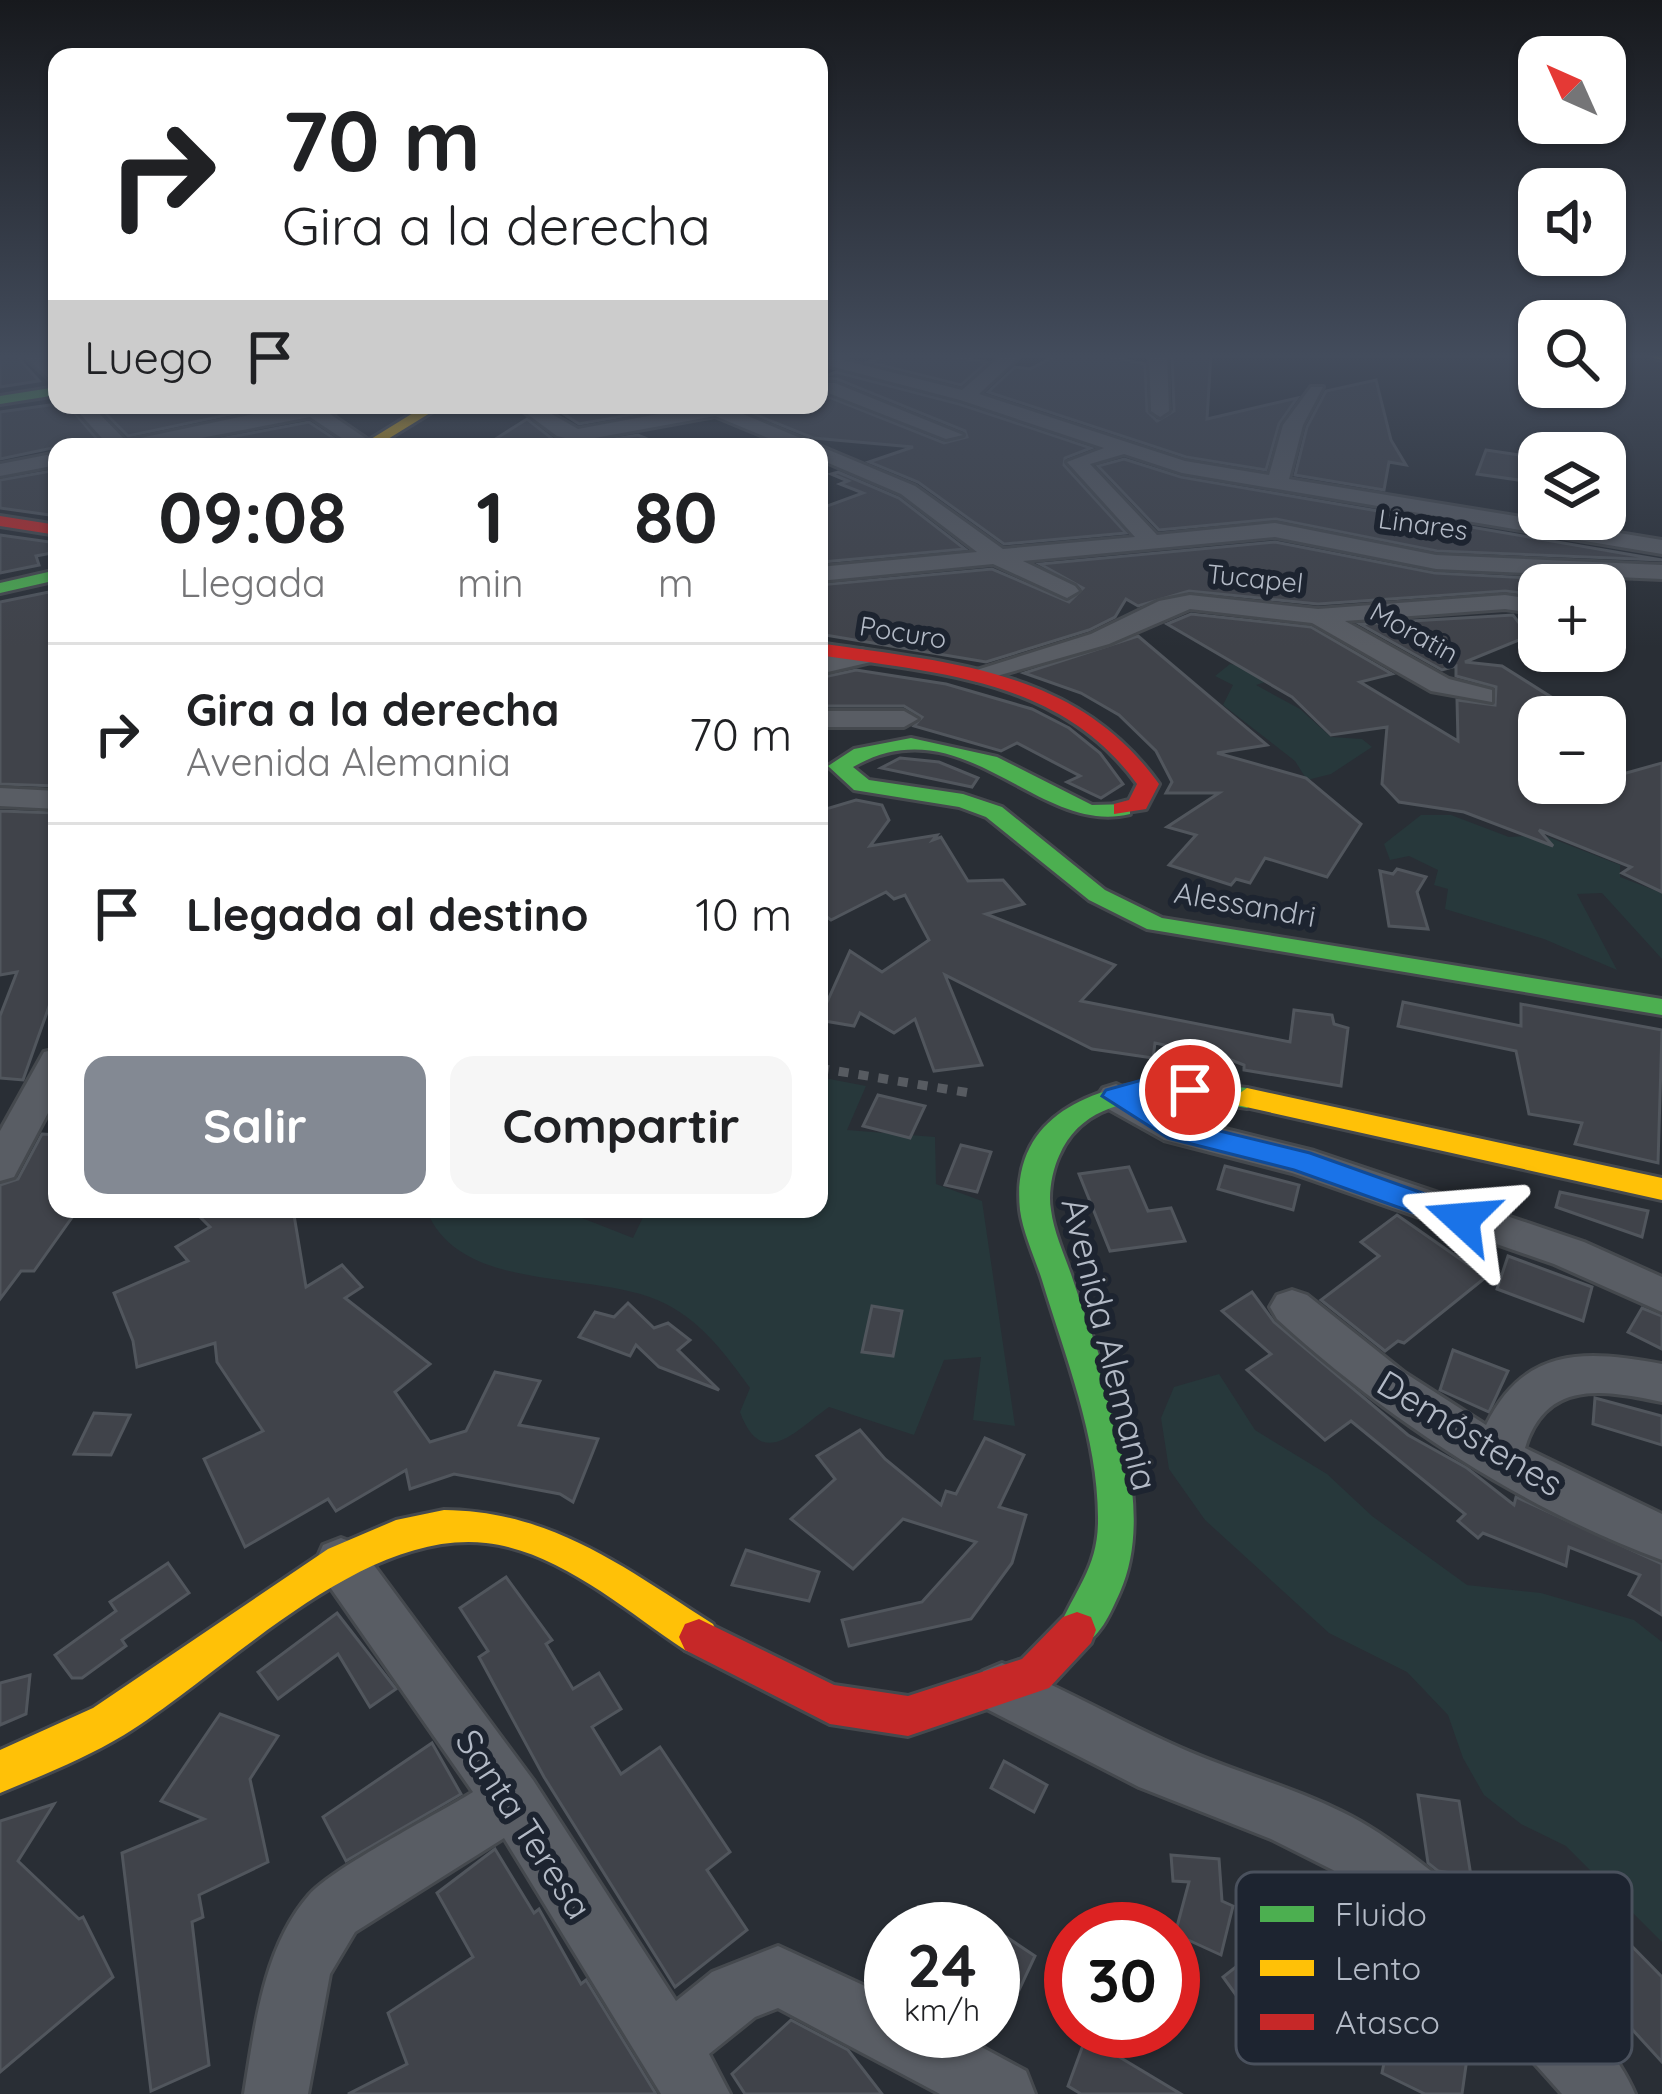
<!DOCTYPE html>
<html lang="es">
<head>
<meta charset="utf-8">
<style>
  :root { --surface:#fff; --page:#f6f6f6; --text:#202124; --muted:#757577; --line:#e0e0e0; --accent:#838993 }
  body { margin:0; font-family:Quicksand,sans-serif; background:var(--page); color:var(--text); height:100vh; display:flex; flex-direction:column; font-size:45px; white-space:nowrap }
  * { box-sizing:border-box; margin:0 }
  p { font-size:39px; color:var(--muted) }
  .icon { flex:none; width:66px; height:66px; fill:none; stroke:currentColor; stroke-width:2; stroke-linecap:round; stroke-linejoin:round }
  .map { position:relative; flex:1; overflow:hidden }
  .sheet { position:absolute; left:48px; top:438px; width:780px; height:780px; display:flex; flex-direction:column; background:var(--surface); border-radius:24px; box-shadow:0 3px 9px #0004 }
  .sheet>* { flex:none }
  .guide { position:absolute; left:48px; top:48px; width:780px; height:366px; border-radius:24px; box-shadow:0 3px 9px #0004; background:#fff; color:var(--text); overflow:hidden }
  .needle { width:78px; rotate:315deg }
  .tools { position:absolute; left:1518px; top:36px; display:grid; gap:24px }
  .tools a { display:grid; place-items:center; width:108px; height:108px; border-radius:24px; background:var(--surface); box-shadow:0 3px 9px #0004; font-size:60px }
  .speed { position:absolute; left:864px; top:1902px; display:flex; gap:24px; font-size:60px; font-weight:700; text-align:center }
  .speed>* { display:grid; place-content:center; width:156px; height:156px; border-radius:50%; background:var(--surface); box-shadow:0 3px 9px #0004; line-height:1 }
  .speed small { font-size:30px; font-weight:400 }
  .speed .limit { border:18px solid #d22; background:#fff; color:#111 }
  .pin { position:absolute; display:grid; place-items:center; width:102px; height:102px; color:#fff; margin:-51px; border:6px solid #fff; border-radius:50%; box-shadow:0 3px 12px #0007 }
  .me { position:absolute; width:132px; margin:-66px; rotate:289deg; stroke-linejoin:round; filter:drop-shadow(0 0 9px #0008) }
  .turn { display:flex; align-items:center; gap:42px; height:252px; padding:0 36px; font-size:54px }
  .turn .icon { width:156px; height:156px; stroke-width:2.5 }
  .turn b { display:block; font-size:84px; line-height:102px }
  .then { display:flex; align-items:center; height:114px; padding:0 36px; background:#0003; gap:24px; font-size:45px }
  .eta { display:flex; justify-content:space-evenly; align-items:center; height:204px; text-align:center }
  .eta b { font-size:72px; font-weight:800; line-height:84px }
  .button { display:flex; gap:24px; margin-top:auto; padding:24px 36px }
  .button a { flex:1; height:138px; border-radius:24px; background:var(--accent); color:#fff; font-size:48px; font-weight:800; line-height:138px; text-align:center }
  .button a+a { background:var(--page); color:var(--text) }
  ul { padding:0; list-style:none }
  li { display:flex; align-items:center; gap:36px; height:180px; padding:0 36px; border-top:3px solid var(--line) }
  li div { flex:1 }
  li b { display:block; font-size:45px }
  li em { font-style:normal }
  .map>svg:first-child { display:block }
  .green { fill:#27383b }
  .building { fill:#40434a; stroke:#51565d; stroke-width:3 }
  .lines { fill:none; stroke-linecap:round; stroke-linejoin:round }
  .street-casing { stroke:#45494e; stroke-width:6 }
  .fast-casing { stroke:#45494e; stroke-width:6 }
  .slow-casing { stroke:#45494e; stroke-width:6 }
  .jam-casing { stroke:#45494e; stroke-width:6 }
  .street { fill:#595d64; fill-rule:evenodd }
  .fast { fill:#4caf50; fill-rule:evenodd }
  .slow { fill:#ffc107; fill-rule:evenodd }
  .jam { fill:#c62828; fill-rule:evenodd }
  .rail { stroke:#575b61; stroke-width:9; stroke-dasharray:10 10; stroke-linecap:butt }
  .route { fill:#1a73e8; stroke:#114b97; stroke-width:3 }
  .labels { text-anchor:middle; stroke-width:12; stroke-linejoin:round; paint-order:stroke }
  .far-street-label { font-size:27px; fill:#b3bac6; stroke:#1d2430 }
  .street-label { font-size:30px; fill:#b3bac6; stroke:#1d2430 }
  .near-street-label { font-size:36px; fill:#b3bac6; stroke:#1d2430 }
  .key { fill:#1d2430; stroke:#4a515d; stroke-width:3 }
  .key-label { font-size:33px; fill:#b3bac6 }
</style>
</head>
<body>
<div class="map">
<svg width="1662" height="2094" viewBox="0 0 1662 2094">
  <rect width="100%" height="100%" fill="#292e35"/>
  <g class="green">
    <polygon points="1230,664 1289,674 1256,685 1300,709 1331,737 1362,739 1372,747 1331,774 1307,780 1295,761 1223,705 1233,685 1215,676"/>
    <polygon points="1421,815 1451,815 1509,837 1543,835 1620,865 1620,877 1662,893 1662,959 1602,893 1577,894 1617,970 1544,939 1445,909 1448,889 1434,885 1438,870 1409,856 1390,860 1384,844"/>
    <path d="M819,1077L866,1086L847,1130L935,1137L936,1184L982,1201L1015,1426L973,1420L981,1357L944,1360L914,1435L829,1407C796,1430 762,1472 740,1412L750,1388C726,1355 703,1323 666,1304C596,1268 460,1297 426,1209H559L633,1238L647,1209H819Z"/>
    <polygon points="1219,1374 1255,1430 1327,1474 1372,1516 1467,1585 1541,1593 1634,1620 1662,1642 1662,1942 1566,1846 1521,1824 1484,1795 1463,1758 1448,1715 1407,1672 1329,1633 1205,1520 1169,1469 1161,1418 1174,1387"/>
  </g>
  <g class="building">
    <polygon points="0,354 15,354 39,381 0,387"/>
    <polygon points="890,354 935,354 987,362 961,385 868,362"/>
    <polygon points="1059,354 1097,354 1145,364 1147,411 1157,421 1174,411 1172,354 1211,354 1207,419 1297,398 1279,424 1266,470 1186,457 988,392 1015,367 1030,369"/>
    <polygon points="836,372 959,404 1091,448 1065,458 1064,465 1126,533 1004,544 918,482 869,462 913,447 813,438 749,412 757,405 819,405 819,393 944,443 967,437 965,431 837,379 820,378"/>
    <polygon points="1376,380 1391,440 1406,465 1389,462 1384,490 1295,475 1307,427 1326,391"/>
    <polygon points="57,404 68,405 104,447 57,447 0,459 0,412"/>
    <polygon points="97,405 274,405 128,436"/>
    <polygon points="550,405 651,405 652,411 579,424"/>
    <polygon points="527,419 554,440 577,445 638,435 666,447 483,447"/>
    <polygon points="309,422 341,443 178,447"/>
    <polygon points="1486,450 1539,458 1539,483 1477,474"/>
    <polygon points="1124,459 1181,477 1662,560 1437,551 1276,519 1159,530 1098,466"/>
    <polygon points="57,470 57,516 0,508 0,480"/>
    <polygon points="838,472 899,498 965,549 822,562 819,509 863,493 840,484 848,481 831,474"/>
    <polygon points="0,535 57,543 57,552 36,556 39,565 0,573"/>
    <polygon points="1275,542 1435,573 1531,578 1539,595 1505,591 1318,604 1189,591 1138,606 1126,599 1115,617 1089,630 986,662 819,634 819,585 992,569 1069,602 1083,588 1040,564"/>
    <polygon points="49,592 57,615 57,786 0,784 0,602"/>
    <polygon points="1191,614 1311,627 1392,674 1360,682 1458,741 1457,700 1495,705 1496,687 1456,676 1456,666 1442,670 1360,624 1513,615 1529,636 1465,662 1502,666 1567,707 1536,712 1539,783 1588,783 1605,790 1605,779 1662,763 1662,892 1622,873 1631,867 1539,830 1553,846 1464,812 1399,802 1382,784 1387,727 1331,735 1292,697 1167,624"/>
    <polygon points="1138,636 1267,745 1217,753 1306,778 1361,824 1327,877 1265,858 1250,883 1236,879 1231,885 1169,865 1196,835 1167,827 1219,793 1166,793 1172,782 1156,751 1119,715 1081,693 1024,673"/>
    <polygon points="856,670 946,684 1032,709 1069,728 1100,753 1123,784 1101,798 1067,782 1080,776 1017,743 1001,751 914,726 922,717 904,706 819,706 819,678"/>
    <polygon points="900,758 939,762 978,778 972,787 881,768"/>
    <polygon points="856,800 882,805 889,820 870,846 937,835 933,840 941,837 968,881 1003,880 1024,904 986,914 1115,965 1081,1001 1290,1042 1294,1010 1332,1015 1334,1024 1348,1028 1341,1086 1244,1070 1244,1065 1226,1058 1155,1043 1153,1058 1092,1049 945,975 982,1065 934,1071 915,1019 894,1033 860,1013 854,1026 819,1020 850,951 882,972 929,940 905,895 894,899 886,892 831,920 819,911 819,811"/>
    <polygon points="0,811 57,813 57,984 23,1080 0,1078 0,1016 17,972 0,975"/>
    <polygon points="1397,869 1426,877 1417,892 1428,929 1389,926 1380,871 1393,874"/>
    <polygon points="1403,1002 1521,1026 1521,1004 1662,1030 1658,1163 1575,1144 1582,1123 1529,1114 1516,1051 1398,1026"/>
    <polygon points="878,1095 925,1106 910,1138 863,1126"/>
    <polygon points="42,1134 57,1135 57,1209 78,1209 34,1271 21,1271 0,1299 0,1185 18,1179"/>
    <polygon points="961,1145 991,1152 977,1192 945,1185"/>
    <polygon points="1225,1166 1299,1185 1293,1210 1218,1189"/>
    <polygon points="1129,1167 1148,1211 1171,1208 1185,1241 1110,1251 1079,1174"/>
    <polygon points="1560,1192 1648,1211 1642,1237 1556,1207"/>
    <polygon points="192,1209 293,1209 306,1287 342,1265 362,1287 345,1298 430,1364 395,1392 430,1442 466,1431 495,1372 540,1381 519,1425 598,1439 573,1502 560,1494 454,1474 410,1489 406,1470 336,1511 328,1499 245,1547 204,1459 263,1431 217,1362 215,1343 137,1367 133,1341 114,1293 188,1261 176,1247 210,1227"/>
    <polygon points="1397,1215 1486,1277 1404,1343 1398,1341 1385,1351 1321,1300 1379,1256 1361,1242"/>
    <polygon points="1508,1256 1592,1287 1583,1321 1497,1289"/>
    <polygon points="1252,1292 1274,1322 1408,1435 1467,1468 1514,1505 1516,1497 1662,1564 1662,1615 1629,1595 1640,1575 1569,1547 1566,1566 1483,1533 1478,1538 1458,1521 1465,1514 1351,1421 1325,1440 1247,1370 1271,1354 1222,1311"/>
    <polygon points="628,1303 654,1328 668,1323 690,1340 678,1350 719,1390 659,1367 636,1345 630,1356 579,1337 595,1312 614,1317"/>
    <polygon points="872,1306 902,1311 893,1356 862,1352"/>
    <polygon points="1642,1308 1662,1316 1662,1349 1628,1332"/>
    <polygon points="1453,1350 1508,1371 1489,1412 1440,1390"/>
    <polygon points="1595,1398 1662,1416 1662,1445 1593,1424"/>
    <polygon points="94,1413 130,1415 111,1455 74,1454"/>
    <polygon points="860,1430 885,1459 941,1505 946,1491 956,1494 985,1438 1024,1455 999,1507 1026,1515 1012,1563 971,1619 849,1646 842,1620 922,1602 976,1542 903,1519 853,1569 791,1519 835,1479 817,1456"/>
    <polygon points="746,1550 819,1572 809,1601 732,1585"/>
    <polygon points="168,1563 189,1593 122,1640 126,1646 82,1678 72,1678 55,1655 116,1611 110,1602"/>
    <polygon points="506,1577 552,1640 546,1644 573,1689 599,1673 621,1709 592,1727 621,1774 660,1747 730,1852 707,1870 747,1930 675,1987 544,1777 479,1657 488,1651 460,1608"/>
    <polygon points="337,1613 396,1689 370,1707 338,1654 278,1699 258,1672"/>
    <polygon points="30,1675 26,1714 0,1725 0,1683"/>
    <polygon points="220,1714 278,1736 250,1779 268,1862 199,1895 203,1917 192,1922 209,2065 151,2091 122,1853 204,1819 161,1801"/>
    <polygon points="432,1743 461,1794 346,1861 323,1817"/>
    <polygon points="1004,1761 1047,1785 1034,1812 991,1788"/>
    <polygon points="1418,1795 1459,1801 1471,1876 1438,1871 1428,1863"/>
    <polygon points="54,1804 18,1861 79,1919 83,1917 113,1977 0,2072 0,1821"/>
    <polygon points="495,1849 534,1913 539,1909 581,1984 586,1980 656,2094 348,2094 407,2064 388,2013 473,1957 437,1893"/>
    <polygon points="1171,1855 1219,1859 1222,1901 1233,1906 1221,1955 1175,1934 1189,1882 1173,1881"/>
    <polygon points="993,1928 1035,1956 1012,2005 993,1992"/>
    <polygon points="1618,1932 1662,1977 1662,2062 1578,1970"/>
    <polygon points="1264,1945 1297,1990 1321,1974 1339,1998 1275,2049 1223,1977"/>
    <polygon points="1394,2014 1468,2051 1462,2094 1425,2094 1382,2073"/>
    <polygon points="791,2020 848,2050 882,2094 745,2094 732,2074"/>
    <polygon points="1086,2037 1181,2094 1081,2094 1068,2086"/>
  </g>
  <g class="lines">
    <g class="street-casing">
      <g id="street">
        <polygon points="22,354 41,354 57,371 57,386"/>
        <polygon points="819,354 962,390 1003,354 1022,354 979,394 1185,461 1269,475 1283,425 1311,387 1323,387 1303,425 1289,479 1662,540 1662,554 1182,473 1124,454 1090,464 1157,535 1275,523 1436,555 1662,565 1662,579 1436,569 1275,537 1023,561 1075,586 1079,591 1067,598 993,564 819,581 819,567 977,552 901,494 819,459 819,447 790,447 715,416 578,441 557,436 515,405 536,405 578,429 706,405 753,405 738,412 915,486 1003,549 1135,537 1067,462 1104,448 960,400 819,363"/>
        <polygon points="1149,354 1167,354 1169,411 1160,417 1151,411"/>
        <polygon points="823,383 835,383 963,435 946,439 823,391"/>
        <polygon points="72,405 91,405 126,441 296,405 354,405 330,414 377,446 355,447 310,417 154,447 110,447"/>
        <polygon points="57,453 57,465 0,476 0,464"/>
        <polygon points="1190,595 1318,609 1505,595 1539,600 1539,614 1505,609 1345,621 1449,679 1492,690 1492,702 1431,691 1312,623 1190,609 1109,644 986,679 977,682 964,674 1091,634 1159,601"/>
        <polygon points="1605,609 1618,611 1621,616 1605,623"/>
        <polygon points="862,649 871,652 871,662 819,674 819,658"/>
        <polygon points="819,711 904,711 918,719 904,727 819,727"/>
        <polygon points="0,788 57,791 57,809 0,806"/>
        <polygon points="57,1049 57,1096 14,1177 0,1181 0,1131 44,1052"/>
        <polygon points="1116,1084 1189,1120 1314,1151 1584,1242 1662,1277 1662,1312 1554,1264 1292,1173 1164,1140 1103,1106 1097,1097 1103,1088"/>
        <path d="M1292,1290L1307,1295L1405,1373L1486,1425C1525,1346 1585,1350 1662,1364V1402C1604,1390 1546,1379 1525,1448L1662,1514V1560C1521,1508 1388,1420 1277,1319L1270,1307L1277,1295Z"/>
        <path d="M341,1538L359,1545L533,1780L676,2001L712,1972L778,1946L891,1998V2031H952L1026,2071L1035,2094H940L778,2008L755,2017L709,2054L730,2094H661L504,1838L355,1932L330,1974L308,2094H244C255,2027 263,1948 309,1895C334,1867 436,1815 473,1792L323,1577L316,1561L323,1545Z"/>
        <path d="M1002,1663C1061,1687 1116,1719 1174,1745C1233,1772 1295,1787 1352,1817C1433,1860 1600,2010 1635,2094H1562L1435,1952L1333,1870L1271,1839L1139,1787L983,1707L975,1689L983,1671Z"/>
      </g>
    </g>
    <g class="fast-casing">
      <g id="fast">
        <polygon points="57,387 57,395 0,404 0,396"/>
        <polygon points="57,570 57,580 0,593 0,583"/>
        <path d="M911,738L997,757L1092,805L1130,804V814C1037,837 964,703 853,767L869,780L963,794L1002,807L1105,890L1162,918L1662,999V1015L1147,929L1089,900L986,817L959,807L854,790L828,766L854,749Z"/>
        <path d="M1173,1080L1247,1088L1261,1098L1247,1108C1183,1098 1090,1084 1059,1156C1052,1171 1048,1194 1051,1210C1054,1234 1066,1258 1073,1280C1103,1369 1160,1502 1120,1592C1110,1614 1100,1639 1077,1648L1063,1643L1058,1630C1075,1590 1098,1567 1098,1521C1099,1440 1065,1356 1042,1280C1035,1258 1023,1233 1020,1210C1010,1114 1096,1084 1173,1080Z"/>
      </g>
    </g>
    <g class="slow-casing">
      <g id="slow">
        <polygon points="1650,354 1662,354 1662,360 1651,357"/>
        <polygon points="426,405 443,405 375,447 358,447"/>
        <polygon points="1247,1088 1662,1178 1662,1200 1237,1105 1233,1098"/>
        <path d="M444,1510C552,1511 625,1568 713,1624L719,1637L713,1650L699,1655L685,1650C626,1611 559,1551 486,1543C360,1529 227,1671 124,1735C86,1758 41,1776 0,1793V1750L93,1708L328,1549L396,1520Z"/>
      </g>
    </g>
    <g class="jam-casing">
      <g id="jam">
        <polygon points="0,516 57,525 57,535 0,526"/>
        <path d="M819,643C949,663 1076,668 1159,784L1146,809L1114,814V804L1129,800L1137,784C1061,679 938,673 819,655Z"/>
        <polygon points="1077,1612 1091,1617 1096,1630 1091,1643 1049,1688 908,1736 830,1724 685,1650 679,1637 685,1624 699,1619 834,1685 908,1696 1022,1659 1063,1617"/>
      </g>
    </g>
    <use href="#street" class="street"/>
    <use href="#fast" class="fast"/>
    <use href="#slow" class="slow"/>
    <use href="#jam" class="jam"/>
    <polyline class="rail" points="819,1068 976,1094"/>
  </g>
  <linearGradient id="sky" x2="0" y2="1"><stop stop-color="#17191d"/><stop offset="0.55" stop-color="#434c5c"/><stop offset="1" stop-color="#434c5c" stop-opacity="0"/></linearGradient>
  <rect width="1662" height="647" fill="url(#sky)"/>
  <polygon class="route" points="1142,1080 1199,1084 1199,1097 1144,1099 1187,1123 1310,1153 1473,1211 1477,1219 1462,1230 1294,1170 1168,1138 1102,1096 1106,1090"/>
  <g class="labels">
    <g class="far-street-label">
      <text transform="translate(1423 525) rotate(8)" y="9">Linares</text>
      <text transform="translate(1255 579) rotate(6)" y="9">Tucapel</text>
      <text transform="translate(903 633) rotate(9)" y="9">Pocuro</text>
      <text transform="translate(1414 633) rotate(29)" y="9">Moratin</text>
    </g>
    <g class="street-label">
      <text transform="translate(1245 905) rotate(10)" y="10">Alessandri</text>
    </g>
    <g class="near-street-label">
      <text transform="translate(1110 1344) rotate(76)" y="13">Avenida Alemania</text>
      <text transform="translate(1470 1433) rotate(31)" y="13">Demóstenes</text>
      <text transform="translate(524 1824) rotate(57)" y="13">Santa Teresa</text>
    </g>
  </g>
  <rect x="1236" y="1872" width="396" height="192" rx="18" class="key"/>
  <rect x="1260" y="1906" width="54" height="16" fill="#4caf50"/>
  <rect x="1260" y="1960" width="54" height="16" fill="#ffc107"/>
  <rect x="1260" y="2014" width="54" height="16" fill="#c62828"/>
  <g class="key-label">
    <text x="1335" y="1926">Fluido</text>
    <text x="1335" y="1980">Lento</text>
    <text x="1335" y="2034">Atasco</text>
  </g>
</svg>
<div class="tools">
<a><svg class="needle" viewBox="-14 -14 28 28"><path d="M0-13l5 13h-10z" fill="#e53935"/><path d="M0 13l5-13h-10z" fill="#757577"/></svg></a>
<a><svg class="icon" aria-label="sound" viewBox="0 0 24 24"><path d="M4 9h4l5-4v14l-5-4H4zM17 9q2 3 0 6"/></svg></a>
<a><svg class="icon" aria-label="search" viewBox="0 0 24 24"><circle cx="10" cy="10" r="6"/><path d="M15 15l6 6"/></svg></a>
<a><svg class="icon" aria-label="layers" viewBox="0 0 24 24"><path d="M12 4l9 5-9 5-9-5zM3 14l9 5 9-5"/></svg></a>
<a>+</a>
<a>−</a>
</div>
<div class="speed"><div>24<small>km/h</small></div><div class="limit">30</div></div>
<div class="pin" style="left:1190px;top:1090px;background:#d93025"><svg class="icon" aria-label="arrive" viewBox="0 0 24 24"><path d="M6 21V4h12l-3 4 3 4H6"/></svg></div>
<svg class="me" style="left:1462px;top:1219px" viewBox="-20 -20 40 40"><path d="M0-17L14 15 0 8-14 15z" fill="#1a73e8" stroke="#fff" stroke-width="4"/></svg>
<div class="guide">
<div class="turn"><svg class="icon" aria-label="right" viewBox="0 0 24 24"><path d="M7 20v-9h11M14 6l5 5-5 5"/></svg><div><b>70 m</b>Gira a la derecha</div></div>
<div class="then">Luego<svg class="icon" aria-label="arrive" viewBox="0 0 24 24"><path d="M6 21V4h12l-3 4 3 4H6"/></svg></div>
</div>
<section class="sheet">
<div class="eta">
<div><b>09:08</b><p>Llegada</p></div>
<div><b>1</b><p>min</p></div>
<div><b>80</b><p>m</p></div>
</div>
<ul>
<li><svg class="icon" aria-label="right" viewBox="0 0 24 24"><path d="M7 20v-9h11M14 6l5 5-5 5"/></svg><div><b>Gira a la derecha</b><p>Avenida Alemania</p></div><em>70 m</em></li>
<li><svg class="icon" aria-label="arrive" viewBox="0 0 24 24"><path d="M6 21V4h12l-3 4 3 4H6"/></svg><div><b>Llegada al destino</b></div><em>10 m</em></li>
</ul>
<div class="button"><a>Salir</a><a>Compartir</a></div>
</section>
</div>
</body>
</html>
